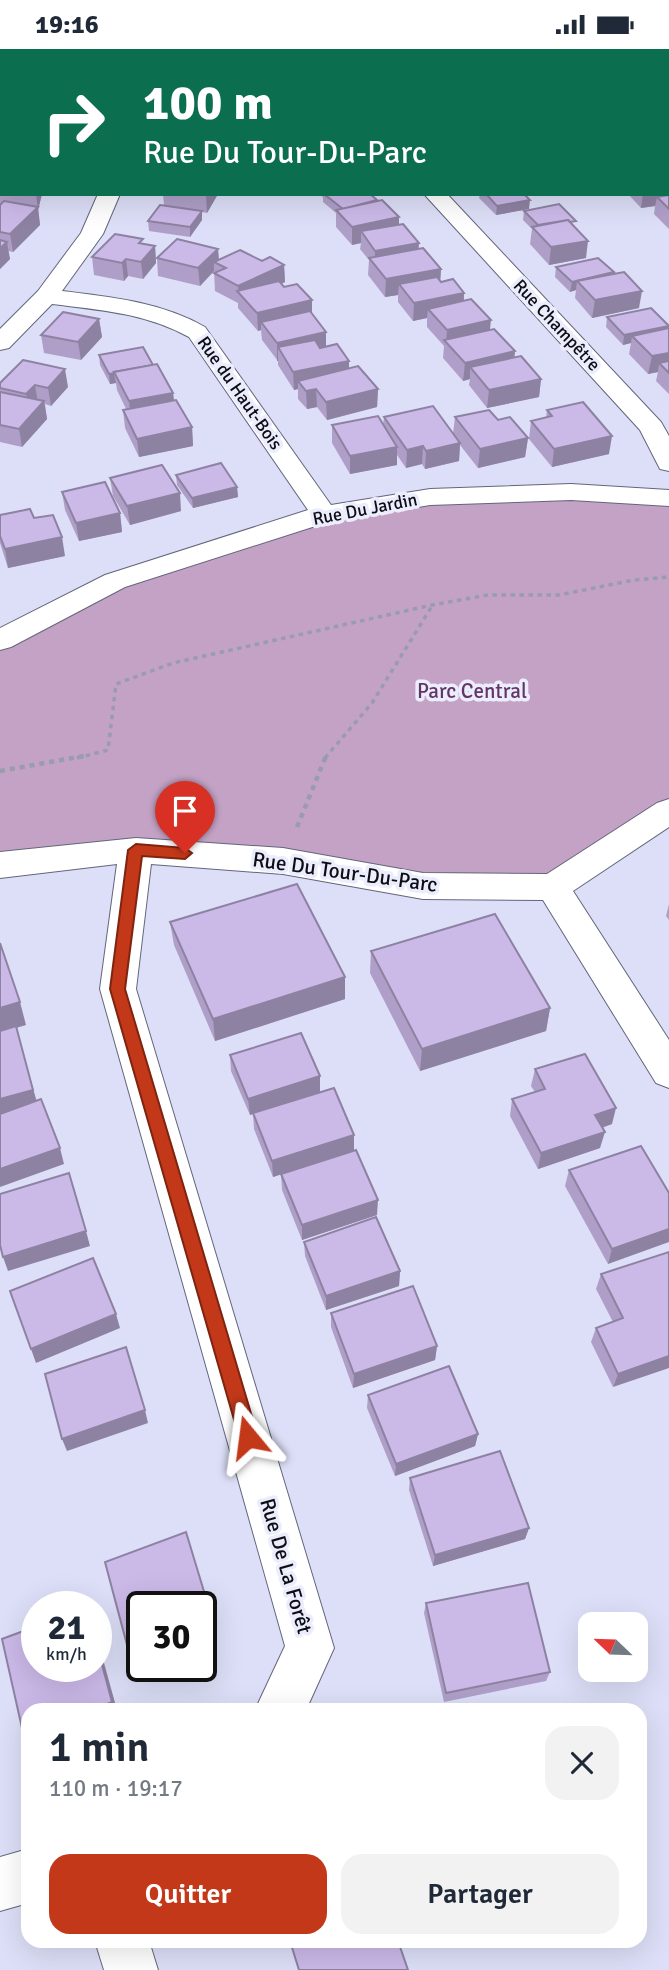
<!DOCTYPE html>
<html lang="fr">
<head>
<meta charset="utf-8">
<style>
  :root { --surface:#fff; --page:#f2f2f3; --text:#1f2937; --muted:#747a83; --accent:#c23819 }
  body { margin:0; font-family:Signika,sans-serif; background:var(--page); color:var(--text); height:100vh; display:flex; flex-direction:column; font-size:26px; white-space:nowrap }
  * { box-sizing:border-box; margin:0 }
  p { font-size:23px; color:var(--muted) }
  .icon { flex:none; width:38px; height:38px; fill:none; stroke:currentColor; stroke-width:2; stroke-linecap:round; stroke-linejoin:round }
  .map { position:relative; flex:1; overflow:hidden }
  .drawer { position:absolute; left:21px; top:1654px; width:626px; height:245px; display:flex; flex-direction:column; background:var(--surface); border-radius:21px; box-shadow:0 7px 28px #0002 }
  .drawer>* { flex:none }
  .hud { position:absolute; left:0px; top:0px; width:670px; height:147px; box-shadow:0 7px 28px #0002; background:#0b6e4f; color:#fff; overflow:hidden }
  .needle { width:46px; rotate:293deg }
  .buttons { position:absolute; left:578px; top:1563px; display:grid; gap:14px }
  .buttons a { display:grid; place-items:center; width:70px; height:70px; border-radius:14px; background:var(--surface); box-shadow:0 7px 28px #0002; font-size:35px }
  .speed { position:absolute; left:21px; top:1542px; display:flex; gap:14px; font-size:35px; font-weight:700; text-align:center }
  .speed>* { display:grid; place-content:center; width:91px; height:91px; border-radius:50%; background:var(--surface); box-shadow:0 7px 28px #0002; line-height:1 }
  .speed small { font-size:18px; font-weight:400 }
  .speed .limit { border:4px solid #111; border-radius:10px; background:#fff; color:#111 }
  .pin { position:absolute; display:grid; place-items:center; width:60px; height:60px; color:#fff; margin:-72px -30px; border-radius:50% 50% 50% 0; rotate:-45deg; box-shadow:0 0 7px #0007 }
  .pin .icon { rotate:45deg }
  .me { position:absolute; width:77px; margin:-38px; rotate:344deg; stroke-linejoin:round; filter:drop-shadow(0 0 5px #0008) }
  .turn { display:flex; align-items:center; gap:24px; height:147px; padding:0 28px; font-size:32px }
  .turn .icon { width:91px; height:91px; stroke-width:2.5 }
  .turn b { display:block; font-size:49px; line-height:60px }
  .round { display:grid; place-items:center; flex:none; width:74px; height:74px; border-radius:21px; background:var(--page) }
  .summary { display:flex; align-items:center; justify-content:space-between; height:119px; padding:0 28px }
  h1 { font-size:42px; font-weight:600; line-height:52px }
  .primary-button { display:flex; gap:14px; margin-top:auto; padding:14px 28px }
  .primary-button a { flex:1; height:80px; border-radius:21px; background:var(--accent); color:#fff; font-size:28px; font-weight:600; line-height:80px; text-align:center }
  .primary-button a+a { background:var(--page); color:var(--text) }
  .status { display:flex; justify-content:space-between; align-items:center; height:49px; padding:0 35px; background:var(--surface); direction:ltr }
  .status svg { height:19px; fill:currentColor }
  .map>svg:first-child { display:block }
  .green { fill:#c4a2c5 }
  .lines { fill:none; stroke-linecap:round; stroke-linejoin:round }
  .street-casing { stroke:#63667b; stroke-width:2 }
  .path-far2 { stroke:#999bae; stroke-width:2.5; stroke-dasharray:2.5 2.5; stroke-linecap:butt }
  .path-far1 { stroke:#999bae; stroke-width:3.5; stroke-dasharray:4.5 4.5; stroke-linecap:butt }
  .path { stroke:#999bae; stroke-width:4.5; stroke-dasharray:5 5; stroke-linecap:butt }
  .street { fill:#fff; fill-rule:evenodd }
  .wall { fill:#af9fc8 }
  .shaded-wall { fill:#8e82a2 }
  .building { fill:#cbb9e8; stroke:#8e82a2; stroke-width:2 }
  .route { fill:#c23819; stroke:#7e2410; stroke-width:2 }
  .labels { text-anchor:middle; stroke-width:7; stroke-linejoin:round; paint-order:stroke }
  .far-street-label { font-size:18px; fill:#0c0d15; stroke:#ebedfc }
  .park-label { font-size:21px; fill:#633566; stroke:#ebedfc }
  .street-label { font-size:21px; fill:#0c0d15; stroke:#ebedfc }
</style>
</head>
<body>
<div class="status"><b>19:16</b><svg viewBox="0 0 49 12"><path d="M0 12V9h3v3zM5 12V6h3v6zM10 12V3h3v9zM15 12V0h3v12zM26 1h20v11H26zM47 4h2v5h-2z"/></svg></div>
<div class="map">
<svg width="669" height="1921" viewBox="0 0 669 1921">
  <rect width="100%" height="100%" fill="#dcdff7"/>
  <g class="green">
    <polygon points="119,0 371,0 372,2 121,2"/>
    <polygon points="430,448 669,449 669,762 553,838 283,812 0,816 0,591 115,532 324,465"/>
  </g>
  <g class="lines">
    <g class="street-casing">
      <g id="street">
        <polygon points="624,0 644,0 623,2"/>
        <rect x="0" y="88" width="2" height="12"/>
        <rect x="668" y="91" width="1" height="13"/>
        <path d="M98,145H120L103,185L62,242C112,248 161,253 205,278L331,456L430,440L571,435L669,441V457L571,451L430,456L328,473L125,538L11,598L0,601V579L105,526L308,461L189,288C145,264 100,261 52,255L9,299L0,301V280L38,242L81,184Z"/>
        <polygon points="424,145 447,145 661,373 669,387 669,422 660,420 640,381"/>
        <polygon points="669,750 669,778 573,842 669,991 669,1039 656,1034 543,851 423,850 283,825 151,815 136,940 334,1599 306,1661 255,1661 285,1597 100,940 117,815 0,829 0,803 136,789 283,799 423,824 547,825 657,754"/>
        <polygon points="28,1800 28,1854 0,1862 0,1808"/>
        <polygon points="95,1892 149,1892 158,1921 104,1921"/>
      </g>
    </g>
    <g class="path-far2">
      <polyline points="404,0 406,2"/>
      <polyline points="585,2 589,0"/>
    </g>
    <g class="path-far1">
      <polyline points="77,709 108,701 116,635 173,614 432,556 488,546 559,546 634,531 669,528"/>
      <polyline points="325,709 372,654 432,557"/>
    </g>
    <g class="path">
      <polyline points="0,722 84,707"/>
      <polyline points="297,778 326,707"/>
    </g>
    <use href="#street" class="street"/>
  </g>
  <g class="wall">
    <polygon points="669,119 669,180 654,165 655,157 641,159 628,145 668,145"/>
    <polygon points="0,123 2,123 2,145 42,145 38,161 40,176 13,203 8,202 10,210 0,220"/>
    <polygon points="163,145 218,145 207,164 202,163 202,171 190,188 149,182 148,172 164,156"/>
    <polygon points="318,145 370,145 377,151 399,175 418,199 441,220 440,231 441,233 464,244 464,252 490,281 515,302 514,309 541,330 539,348 487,359 469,336 470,330 463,332 443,309 444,297 427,278 427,269 413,272 398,253 398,246 385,248 368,226 369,211 360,200 361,194 352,196 336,178 336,164 323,153 323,148"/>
    <polygon points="480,145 524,145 529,160 496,166 479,149"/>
    <polygon points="524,162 586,209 549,216 530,195 532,180 523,171"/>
    <polygon points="143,195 155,197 156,214 143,230 128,227 124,232 94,226 92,208"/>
    <polygon points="218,200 219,210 262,212 284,216 285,233 281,235 312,265 326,283 326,297 349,312 349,320 378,340 377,358 327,371 317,358 307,360 298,350 298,340 294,341 278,316 278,312 262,291 261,281 258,282 238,259 238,254 215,242 214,222 200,237 158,227 157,209"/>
    <polygon points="556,218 614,223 614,225 639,259 592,269 575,249 576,241 570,243 555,228"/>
    <polygon points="607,268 669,279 669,345 656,332 658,323 648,325 629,305 631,294 623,296 606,278"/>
    <polygon points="99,270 102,288 81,311 44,304 41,286"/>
    <polygon points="99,306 153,316 173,344 174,351 192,378 193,397 139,408 125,379 123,361 126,360 117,341 116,334 110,335 100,316"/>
    <polygon points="23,311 68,338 51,357 45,355 47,370 22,398 0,393 0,334"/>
    <polygon points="547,361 609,405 552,418 529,390 531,372 546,369"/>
    <polygon points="384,368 453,385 455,368 498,371 528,389 525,408 478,419 460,396 459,412 425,420 422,415 406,419 397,406 397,416 350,425 332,394 332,376 383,376"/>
    <polygon points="176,426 237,438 238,448 193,459 177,436"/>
    <polygon points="110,429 181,462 130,476 113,447"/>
    <polygon points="62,443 120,464 122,483 79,492 65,461"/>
    <polygon points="0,466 34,469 65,507 8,519 0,494"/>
    <polygon points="669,855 669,871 666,867"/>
    <polygon points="170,873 345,928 345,950 215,992 174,896"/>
    <polygon points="371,902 550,959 546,982 420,1022 370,924"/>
    <polygon points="230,1006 320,1043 354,1102 377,1166 302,1191 282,1141 281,1125 273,1128 254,1080 253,1065 250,1066 231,1022"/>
    <polygon points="535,1020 612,1075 602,1079 600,1099 538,1120 510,1067 512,1050 535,1043 531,1037"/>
    <polygon points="569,1121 669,1144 608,1215 565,1137"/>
    <polygon points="304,1193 400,1222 399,1237 326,1261 305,1207"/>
    <polygon points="669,1203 613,1338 591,1293 596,1279 613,1273 596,1240 601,1225"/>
    <polygon points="331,1264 437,1297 435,1311 353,1339 331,1278"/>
    <polygon points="368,1346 478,1385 475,1397 395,1427 367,1359"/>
    <polygon points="410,1429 529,1479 525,1490 433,1517 409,1441"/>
    <polygon points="426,1554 550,1623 546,1632 444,1653 424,1564"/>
  </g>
  <g class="shaded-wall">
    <polygon points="668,138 669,154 657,148 655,157 641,159 643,145 668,145"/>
    <polygon points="36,145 42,145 38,161"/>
    <polygon points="206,145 218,145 207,164 206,146"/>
    <polygon points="530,151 529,160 496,166 497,157"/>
    <polygon points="38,158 40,176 13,203 10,185"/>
    <polygon points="202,162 202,171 190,188 190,178"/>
    <polygon points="399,168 399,186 361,182 361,194 352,196 352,178"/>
    <polygon points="588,192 586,209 549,216 551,198"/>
    <polygon points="7,193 10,210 0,220 0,199"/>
    <polygon points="419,194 418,212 375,217 375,202"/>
    <polygon points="155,197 156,214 143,230 141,213"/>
    <polygon points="218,200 219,215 214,213 214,222 200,237 198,219"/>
    <polygon points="126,210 128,227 124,232 122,214"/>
    <polygon points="284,216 285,233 246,252 238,243 238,237"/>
    <polygon points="441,220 440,237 399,235 398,246 385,248 386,230"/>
    <polygon points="577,232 576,241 570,243 572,233"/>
    <polygon points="642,242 639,259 592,269 595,251"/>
    <polygon points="464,244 463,262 428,260 427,269 413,272 414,254"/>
    <polygon points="312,251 312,269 261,273 261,281 258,282 257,264"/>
    <polygon points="99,270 102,288 81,311 78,293"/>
    <polygon points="491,271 489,289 446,293 447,281"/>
    <polygon points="669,277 667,287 632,287 631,294 623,296 624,286"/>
    <polygon points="326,283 326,301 278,298 278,312 277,312 277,294"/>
    <polygon points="515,302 513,320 470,318 470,330 463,332 465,314"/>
    <polygon points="669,304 669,321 659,314 658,323 648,325 652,307"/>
    <polygon points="349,312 349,330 298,332 298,340 294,341 293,323"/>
    <polygon points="65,320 68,338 51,357 48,339"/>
    <polygon points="114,324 116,334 110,335 109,325"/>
    <polygon points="541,330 539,348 487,359 489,341"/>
    <polygon points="35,336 38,354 30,363 26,345"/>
    <polygon points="316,340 317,358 307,360 306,342"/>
    <polygon points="378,340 377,358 327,371 326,353"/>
    <polygon points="173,344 175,362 131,371 129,352"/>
    <polygon points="44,352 47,370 22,398 19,380"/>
    <polygon points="192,378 193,397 139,408 137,390"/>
    <polygon points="612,387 609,405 552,418 554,400"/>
    <polygon points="528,389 525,408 478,419 480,400"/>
    <polygon points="460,394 459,412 425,420 426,402"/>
    <polygon points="423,397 422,415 406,419 407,401"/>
    <polygon points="397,398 397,416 350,425 350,407"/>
    <polygon points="237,438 238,448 193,459 192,449"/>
    <polygon points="180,444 181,462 130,476 127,457"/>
    <polygon points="120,464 122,483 79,492 76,474"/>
    <polygon points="62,488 65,507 8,519 5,500"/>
    <polygon points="345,928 345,950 215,992 213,970"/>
    <polygon points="20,953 26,976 16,979 38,1057 0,1068 0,959"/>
    <polygon points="550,959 546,982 420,1022 422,1000"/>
    <polygon points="320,1027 320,1044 250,1066 248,1050"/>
    <polygon points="616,1059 612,1075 591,1082 595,1066"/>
    <polygon points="605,1083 600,1099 538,1120 541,1104"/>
    <polygon points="354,1086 354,1102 273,1128 272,1112"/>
    <polygon points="60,1099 64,1115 0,1138 0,1120"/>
    <polygon points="378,1151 377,1166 302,1191 302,1176"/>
    <polygon points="669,1180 669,1193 608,1215 612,1200"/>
    <polygon points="86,1182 90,1197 8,1222 3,1208"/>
    <polygon points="400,1222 399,1237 326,1261 326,1247"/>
    <polygon points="116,1265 120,1279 36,1314 31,1300"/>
    <polygon points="437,1297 435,1311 353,1339 354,1325"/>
    <polygon points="669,1307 669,1319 613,1338 618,1325"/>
    <polygon points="145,1361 148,1374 67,1402 62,1390"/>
    <polygon points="478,1385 475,1397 395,1427 396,1415"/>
    <polygon points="529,1479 525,1490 433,1517 435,1506"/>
    <polygon points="215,1579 217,1589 201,1595 201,1584"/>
    <polygon points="96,1585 117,1661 92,1661"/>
    <polygon points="142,1607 142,1617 144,1617 135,1620 131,1611"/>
  </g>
  <g class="building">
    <rect x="0" y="123" width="2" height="20"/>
    <polygon points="324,145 370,145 377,151 343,160"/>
    <polygon points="486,145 524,145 530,151 497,157"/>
    <polygon points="669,146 669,160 657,148"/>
    <polygon points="382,151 399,168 352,178 336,161"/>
    <polygon points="4,152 38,158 10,185 0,183 0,156"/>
    <polygon points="559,155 576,172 570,173 568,171 538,176 524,162"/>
    <polygon points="160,156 202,162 190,178 148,172"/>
    <polygon points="568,171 588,192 551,198 532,178"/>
    <polygon points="403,175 419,194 375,202 361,182"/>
    <polygon points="115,185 143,190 139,194 155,197 141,213 126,210 122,214 92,208"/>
    <polygon points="177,190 218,200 198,219 157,209"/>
    <polygon points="0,191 7,193 0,199"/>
    <polygon points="423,199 441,220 386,230 369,209"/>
    <polygon points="240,201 262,212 270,208 284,216 238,237 214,224 226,219 214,213"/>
    <polygon points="598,209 614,223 572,233 556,218"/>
    <polygon points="624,223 642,242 595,251 577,232"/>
    <polygon points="437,228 441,233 453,230 464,244 414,254 399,235"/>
    <polygon points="279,232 284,238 297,235 312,251 257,264 237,242"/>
    <polygon points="471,250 491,271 447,281 428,260"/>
    <polygon points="651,259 669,277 624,286 607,268"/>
    <polygon points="310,262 326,283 277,294 261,273"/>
    <polygon points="63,263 99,270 78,293 41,286"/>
    <polygon points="669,279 669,304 652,307 632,287"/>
    <polygon points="494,280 515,302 465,314 444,291"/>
    <polygon points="315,291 320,299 337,295 349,312 293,323 278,298"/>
    <polygon points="143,298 153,316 114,323 115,324 109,325 99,306"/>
    <polygon points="521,307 541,330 489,341 470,318"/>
    <polygon points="23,311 65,320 48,339 35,336 26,345 0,339 0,334"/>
    <polygon points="669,312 669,324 659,314"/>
    <polygon points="157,315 173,344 129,352 114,323"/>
    <polygon points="358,317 378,340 326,353 316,340 306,342 298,332"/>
    <polygon points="0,343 44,352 19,380 0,376"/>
    <polygon points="176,351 192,378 137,390 123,361"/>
    <polygon points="583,353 612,387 554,400 531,372 552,367 547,361"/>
    <polygon points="433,357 460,394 426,402 423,397 407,401 384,368"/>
    <polygon points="489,361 498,371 510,368 528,389 480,400 455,368"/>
    <polygon points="378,367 397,398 350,407 332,376"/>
    <polygon points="221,414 237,438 192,449 176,426"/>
    <polygon points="162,416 180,444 127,457 110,429"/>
    <polygon points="105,433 120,464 76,474 62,443"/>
    <polygon points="30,460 34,469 53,466 62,488 5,500 0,487 0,466"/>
    <polygon points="297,835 345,928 213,970 170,873"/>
    <polygon points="495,865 550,959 422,1000 371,902"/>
    <polygon points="0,894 20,953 0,959"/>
    <polygon points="16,977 33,1041 0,1050 0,982"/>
    <polygon points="301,984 320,1027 248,1050 230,1006"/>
    <polygon points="585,1005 616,1059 595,1066 605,1083 541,1104 512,1050 545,1040 535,1020"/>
    <polygon points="334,1039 354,1086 272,1112 253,1064"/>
    <polygon points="41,1050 60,1099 0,1120 0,1065"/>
    <polygon points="641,1097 669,1144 669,1180 612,1200 569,1121"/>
    <polygon points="356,1101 378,1151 302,1176 281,1125"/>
    <polygon points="69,1124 86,1182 3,1208 0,1196 0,1145"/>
    <polygon points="376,1168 400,1222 326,1247 304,1193"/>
    <polygon points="669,1203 669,1307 618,1325 596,1279 623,1269 601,1225"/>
    <polygon points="93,1209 116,1265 31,1300 10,1242"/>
    <polygon points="413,1237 437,1297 354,1325 331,1264"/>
    <polygon points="126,1298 145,1361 62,1390 45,1325"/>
    <polygon points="449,1317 478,1385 396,1415 368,1346"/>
    <polygon points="500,1402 529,1479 435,1506 410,1429"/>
    <polygon points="186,1483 215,1579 201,1584 201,1558 142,1558 142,1607 131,1611 105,1513"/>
    <polygon points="528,1534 550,1623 446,1644 426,1554"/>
    <polygon points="37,1577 37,1617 96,1617 96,1593 112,1653 92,1661 28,1661 28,1686 24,1688 2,1590"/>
    <polygon points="290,1892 398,1892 408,1921 299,1921"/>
  </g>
  <polygon class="route" points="136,795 185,799 192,804 185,810 142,807 125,940 258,1388 255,1395 248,1398 242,1395 239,1388 110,940 128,801"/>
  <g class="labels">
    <g class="far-street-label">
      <text transform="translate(557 276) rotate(47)" y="6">Rue Champêtre</text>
      <text transform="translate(240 344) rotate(55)" y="6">Rue du Haut-Bois</text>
      <text transform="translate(365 460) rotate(-11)" y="6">Rue Du Jardin</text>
    </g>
    <g class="park-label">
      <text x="472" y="649">Parc Central</text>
    </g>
    <g class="street-label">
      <text transform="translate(345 823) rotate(8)" y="7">Rue Du Tour-Du-Parc</text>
      <text transform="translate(286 1517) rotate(74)" y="7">Rue De La Forêt</text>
    </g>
  </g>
</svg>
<div class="buttons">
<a><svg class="needle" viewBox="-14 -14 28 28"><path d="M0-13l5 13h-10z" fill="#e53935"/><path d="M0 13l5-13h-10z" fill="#747a83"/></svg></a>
</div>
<div class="speed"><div>21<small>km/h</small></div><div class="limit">30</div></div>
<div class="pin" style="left:185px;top:804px;background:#d93025"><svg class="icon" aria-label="arrive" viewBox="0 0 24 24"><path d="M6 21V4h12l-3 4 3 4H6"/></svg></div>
<svg class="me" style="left:248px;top:1388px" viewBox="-20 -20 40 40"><path d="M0-17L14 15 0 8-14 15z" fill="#c23819" stroke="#fff" stroke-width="4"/></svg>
<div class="hud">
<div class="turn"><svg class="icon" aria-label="right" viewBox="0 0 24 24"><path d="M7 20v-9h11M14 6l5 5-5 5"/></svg><div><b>100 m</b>Rue Du Tour-Du-Parc</div></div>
</div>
<section class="drawer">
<div class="summary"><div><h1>1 min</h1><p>110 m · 19:17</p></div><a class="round"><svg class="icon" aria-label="close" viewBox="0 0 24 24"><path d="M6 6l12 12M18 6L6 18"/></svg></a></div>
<div class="primary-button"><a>Quitter</a><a>Partager</a></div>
</section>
</div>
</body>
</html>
